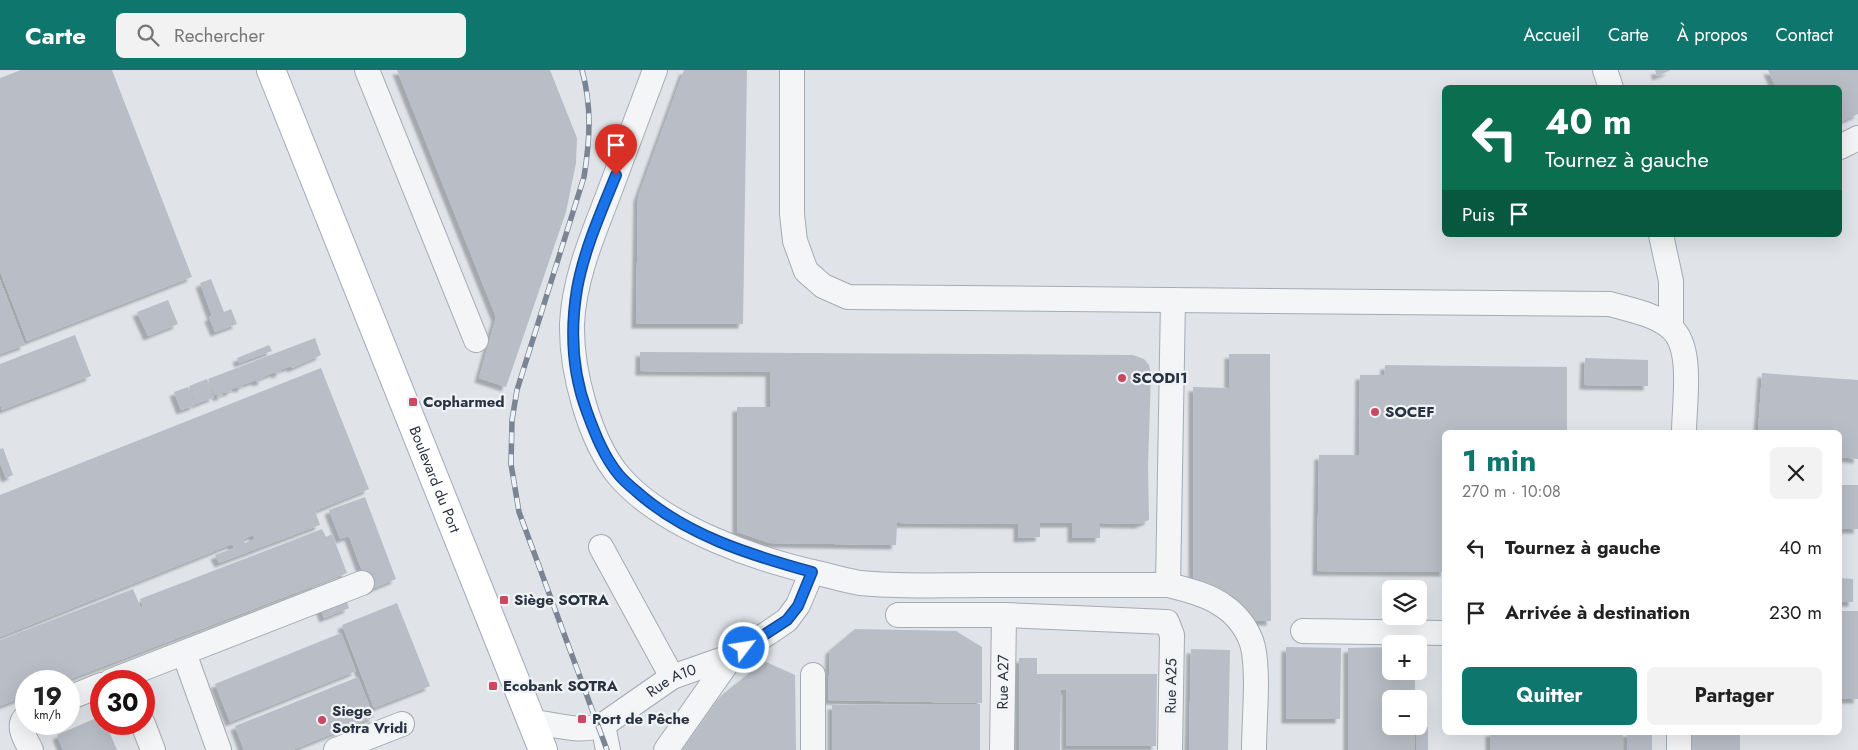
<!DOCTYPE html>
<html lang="fr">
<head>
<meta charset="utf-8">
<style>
  :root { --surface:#fff; --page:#f2f2f2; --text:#222; --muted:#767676; --accent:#0f766e }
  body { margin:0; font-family:Jost,sans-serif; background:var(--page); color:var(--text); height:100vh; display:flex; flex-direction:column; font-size:19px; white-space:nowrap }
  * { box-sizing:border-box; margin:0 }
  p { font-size:16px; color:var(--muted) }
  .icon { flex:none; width:28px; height:28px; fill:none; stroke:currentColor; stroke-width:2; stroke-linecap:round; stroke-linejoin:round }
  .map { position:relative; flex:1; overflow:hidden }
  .side { position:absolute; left:1442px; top:360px; width:400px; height:305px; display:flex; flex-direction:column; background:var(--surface); border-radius:8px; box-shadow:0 5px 20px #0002 }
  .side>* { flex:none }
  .hud { position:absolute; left:1442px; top:15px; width:400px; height:152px; border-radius:8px; box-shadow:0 5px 20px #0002; background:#0b6e4f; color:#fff; overflow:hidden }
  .controls { position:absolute; left:1382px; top:510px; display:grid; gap:10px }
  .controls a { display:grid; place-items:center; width:45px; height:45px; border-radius:8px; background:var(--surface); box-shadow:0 5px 20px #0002; font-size:25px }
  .speed { position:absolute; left:15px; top:600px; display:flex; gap:10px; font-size:25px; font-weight:700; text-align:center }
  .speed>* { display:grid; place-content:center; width:65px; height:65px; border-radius:50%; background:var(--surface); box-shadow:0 5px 20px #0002; line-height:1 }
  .speed small { font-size:12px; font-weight:400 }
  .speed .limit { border:8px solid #d22; background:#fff; color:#111 }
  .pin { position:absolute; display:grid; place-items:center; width:42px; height:42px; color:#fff; margin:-51px -21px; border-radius:50% 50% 50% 0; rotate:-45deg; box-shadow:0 0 5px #0007 }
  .pin .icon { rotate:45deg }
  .me { position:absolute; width:55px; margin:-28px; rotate:59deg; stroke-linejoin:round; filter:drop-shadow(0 0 4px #0008) }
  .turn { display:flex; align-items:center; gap:18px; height:105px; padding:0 20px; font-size:22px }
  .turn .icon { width:65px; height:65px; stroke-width:2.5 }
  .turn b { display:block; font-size:35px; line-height:42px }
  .then { display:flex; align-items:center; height:48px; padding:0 20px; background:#0003; gap:10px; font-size:19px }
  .round { display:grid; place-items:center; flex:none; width:52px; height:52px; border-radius:8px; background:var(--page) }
  .headline { display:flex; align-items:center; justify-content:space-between; height:85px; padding:0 20px }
  h1 { font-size:30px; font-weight:700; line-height:38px; color:var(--accent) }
  .cta { display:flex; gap:10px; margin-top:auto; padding:10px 20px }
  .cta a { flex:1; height:58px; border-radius:8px; background:var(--accent); color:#fff; font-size:20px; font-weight:700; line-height:58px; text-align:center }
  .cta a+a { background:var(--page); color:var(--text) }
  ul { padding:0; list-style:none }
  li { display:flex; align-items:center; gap:15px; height:65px; padding:0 20px }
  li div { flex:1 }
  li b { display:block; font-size:19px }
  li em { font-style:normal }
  header { display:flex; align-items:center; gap:30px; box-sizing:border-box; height:70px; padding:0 25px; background:var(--accent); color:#fff }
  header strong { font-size:24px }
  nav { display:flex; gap:28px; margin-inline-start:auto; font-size:18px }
  .search { width:350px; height:45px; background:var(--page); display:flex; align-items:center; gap:12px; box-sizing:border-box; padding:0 18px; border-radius:8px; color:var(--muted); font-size:19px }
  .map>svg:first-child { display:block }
  .building { fill:#b8bdc6; fill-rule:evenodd; filter:url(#shadow) }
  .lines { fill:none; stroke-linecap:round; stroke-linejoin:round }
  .minor-casing { stroke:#a5abb3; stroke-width:26 }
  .major-casing { stroke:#a0a9b4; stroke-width:30 }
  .minor { stroke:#f3f5f7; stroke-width:24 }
  .major { stroke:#fff; stroke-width:28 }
  .rail-casing { stroke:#7a8492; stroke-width:5.5 }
  .rail { stroke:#f0f3f6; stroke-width:4; stroke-dasharray:11; stroke-linecap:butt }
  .route-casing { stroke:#114b97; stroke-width:12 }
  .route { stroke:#1a73e8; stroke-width:9 }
  .poi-dot { fill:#ca4960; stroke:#f0f3f6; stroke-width:2 }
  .labels { text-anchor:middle; stroke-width:4.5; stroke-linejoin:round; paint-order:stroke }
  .poi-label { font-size:15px; font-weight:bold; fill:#293240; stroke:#f0f3f6; text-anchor:start }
  .street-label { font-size:15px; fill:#293240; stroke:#f0f3f6 }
</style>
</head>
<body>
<header>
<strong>Carte</strong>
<div class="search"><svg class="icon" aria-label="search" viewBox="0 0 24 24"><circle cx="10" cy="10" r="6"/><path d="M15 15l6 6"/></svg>Rechercher</div>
<nav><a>Accueil</a><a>Carte</a><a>À propos</a><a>Contact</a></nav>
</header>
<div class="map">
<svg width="1858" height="680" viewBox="0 0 1858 680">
  <defs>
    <filter id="shadow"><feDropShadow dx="-4.5" dy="4.5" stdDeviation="1" flood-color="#0004"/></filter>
  </defs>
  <rect width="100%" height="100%" fill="#e0e4e9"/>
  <g class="building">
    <polygon points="21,0 112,0 192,207 27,271 0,201 0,8"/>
    <polygon points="397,0 550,0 577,68 576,93 566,142 506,317 479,308 496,247"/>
    <polygon points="684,0 747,0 743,254 636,254 638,127"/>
    <polygon points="1655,0 1671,0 1657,6"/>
    <polygon points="1768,0 1858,0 1858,44 1840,52 1840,18 1776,18"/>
    <polygon points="211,209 224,242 231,239 237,254 215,262 209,247 212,246 200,213"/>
    <polygon points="0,210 25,275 0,284"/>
    <polygon points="168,230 178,254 148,266 137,242"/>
    <polygon points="75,265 91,306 2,340 0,334 0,294"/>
    <polygon points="315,268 321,285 292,298 291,296 280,300 281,302 276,304 275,302 262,307 263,310 257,312 256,310 242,315 243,317 239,318 238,317 231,319 232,321 222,323 223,325 218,327 217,324 215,325 208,309"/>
    <polygon points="269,275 272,281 239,293 237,288"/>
    <polygon points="640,282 1133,285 1144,289 1149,295 1151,304 1148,397 1149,450 1139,454 1100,453 1100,468 1072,468 1072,453 1040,453 1040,467 1018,468 1018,454 897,453 896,475 770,473 737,462 737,337 770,337 770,302 640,301"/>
    <polygon points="1229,284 1270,284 1271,551 1256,551 1235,531 1193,508 1193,317 1229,318"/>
    <polygon points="1585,288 1648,290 1648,316 1584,315"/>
    <polygon points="1385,295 1567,297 1567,362 1445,362 1445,502 1317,501 1319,385 1359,385 1360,305 1384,305"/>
    <path d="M321,298L369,419L315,441L320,455L219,493L215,485L234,478L232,474L0,567V425ZM253,465L255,469L245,473L243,469Z"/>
    <polygon points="1762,303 1858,310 1858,389 1840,387 1840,362 1758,362"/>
    <polygon points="207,309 214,327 196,334 189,316"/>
    <polygon points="188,317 195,335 181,340 174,322"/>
    <polygon points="3,378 13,405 6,408 0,393 0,379"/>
    <rect x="1840" y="415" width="18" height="44"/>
    <polygon points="365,427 396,509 369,520 349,466 340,469 329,440"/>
    <polygon points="322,459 326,467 332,464 347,503 65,611 26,611 26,626 0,636 0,570 133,519 141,538 143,537 140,529"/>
    <polygon points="338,508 349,538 324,548 312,518"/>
    <polygon points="1840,508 1853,509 1853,532 1840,532"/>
    <polygon points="397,533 430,616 374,638 342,555"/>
    <rect x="1840" y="541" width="18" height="88"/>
    <polygon points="855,559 956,561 982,577 982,633 828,630 830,580"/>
    <polygon points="341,563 356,601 230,652 215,614"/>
    <polygon points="1286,577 1341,578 1340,649 1286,649"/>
    <polygon points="1391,577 1391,601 1415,601 1415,629 1391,629 1391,656 1415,656 1415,680 1348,680 1348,578"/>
    <polygon points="1191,579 1230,580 1228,680 1189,680"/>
    <polygon points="1019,588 1037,588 1037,604 1157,604 1156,676 1066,676 1066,620 1061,620 1060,680 1019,680"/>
    <polygon points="764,591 795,605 796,680 683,680 721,626"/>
    <polygon points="358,607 374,647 292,680 244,680 235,656"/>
    <polygon points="980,634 980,680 832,680 832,635"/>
    <polygon points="101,646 101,654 106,654 117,680 63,680 57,665"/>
    <rect x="1416" y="657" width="12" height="23"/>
    <rect x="1490" y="662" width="133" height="18"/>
    <rect x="1627" y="662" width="25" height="18"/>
    <rect x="1688" y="662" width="52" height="18"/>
  </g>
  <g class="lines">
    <g class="minor-casing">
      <g id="minor">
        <polyline points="367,0 476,270"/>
        <path d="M655,0C640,41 624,82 609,123C593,165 574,208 572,254C571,300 589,370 619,406C664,458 759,491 826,505C837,508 849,511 860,513C900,517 941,515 981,515C1044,515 1106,515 1168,515C1188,520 1209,525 1225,537C1238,546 1249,561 1253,577C1259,605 1254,650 1254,680"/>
        <path d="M792,0V144L795,171L806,201L823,216L848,227L1610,234C1630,240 1655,244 1671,258C1694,277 1684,334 1684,362"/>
        <polyline points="1605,0 1611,18"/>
        <polyline points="1840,77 1858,68"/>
        <polyline points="1661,165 1671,211 1671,257"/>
        <polyline points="601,477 672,607"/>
        <polyline points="1168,515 1173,230"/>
        <polyline points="898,545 1004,545 1167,552 1172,565 1170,680"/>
        <polyline points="1303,561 1445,563"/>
        <polyline points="184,583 219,680"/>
        <polyline points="111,611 362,513"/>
        <polyline points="69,628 101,615"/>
        <path d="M26,647C16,656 26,670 31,680"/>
        <path id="s1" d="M530,651C555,655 579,663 603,655L672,607L732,586L768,563L787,550L798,535L812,502"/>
        <polyline points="143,654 153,680"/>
        <polyline points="603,655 608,680"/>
        <polyline points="336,680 402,654"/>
        <polyline points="666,680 732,586"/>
        <polyline points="813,680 813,605"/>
        <path id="s2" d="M1002,680L1004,545"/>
        <polyline points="1679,680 1679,662"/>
      </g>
    </g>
    <g class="major-casing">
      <g id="major">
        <path id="s3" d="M271,0L543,680"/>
      </g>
    </g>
    <use href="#minor" class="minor"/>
    <use href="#major" class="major"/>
    <g class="rail-casing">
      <path id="rail" d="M582,0C592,37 590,69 584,107L517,320L512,350L511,394L519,442L607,680"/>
    </g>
    <use href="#rail" class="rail"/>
  </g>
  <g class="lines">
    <g class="route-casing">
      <path id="route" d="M616,105C601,142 584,180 577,219C570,261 572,302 587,342C595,364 604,387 619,405C624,411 630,416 636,421C685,465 750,485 812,502L798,536L787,550L744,578"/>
    </g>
    <use href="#route" class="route"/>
  </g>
  <g class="poi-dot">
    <circle cx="1122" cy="308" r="5"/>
    <rect x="408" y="327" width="10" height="10" rx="2.5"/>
    <circle cx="1375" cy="342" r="5"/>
    <rect x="499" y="525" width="10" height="10" rx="2.5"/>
    <rect x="488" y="611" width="10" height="10" rx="2.5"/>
    <rect x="577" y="644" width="10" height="10" rx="2.5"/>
    <circle cx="322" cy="650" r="5"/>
  </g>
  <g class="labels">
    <g class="poi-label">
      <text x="1132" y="313">SCODI1</text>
      <text x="423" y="337">Copharmed</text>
      <text x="1385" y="347">SOCEF</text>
      <text x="514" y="535">Siège SOTRA</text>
      <text x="503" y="621">Ecobank SOTRA</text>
      <text x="332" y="646">Siege<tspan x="332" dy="17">Sotra Vridi</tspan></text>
      <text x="592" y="654">Port de Pêche</text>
    </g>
    <g class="street-label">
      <text dy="5" stroke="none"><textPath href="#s3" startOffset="441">Boulevard du Port</textPath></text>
      <text dy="5" stroke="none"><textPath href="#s1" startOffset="156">Rue A10</textPath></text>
      <text dy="5" stroke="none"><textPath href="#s2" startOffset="68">Rue A27</textPath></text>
      <text transform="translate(1171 616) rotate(-89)" y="5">Rue A25</text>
    </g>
  </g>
</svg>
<div class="controls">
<a><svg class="icon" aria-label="layers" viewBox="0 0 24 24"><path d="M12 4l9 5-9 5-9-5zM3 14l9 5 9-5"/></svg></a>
<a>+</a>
<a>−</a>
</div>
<div class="speed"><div>19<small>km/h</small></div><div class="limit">30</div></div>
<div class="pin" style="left:616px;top:105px;background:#d93025"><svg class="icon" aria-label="arrive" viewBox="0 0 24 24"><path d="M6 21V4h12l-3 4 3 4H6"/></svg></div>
<svg class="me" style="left:744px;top:578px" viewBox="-20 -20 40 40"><circle r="17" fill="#1a73e8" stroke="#fff" stroke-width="3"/><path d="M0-11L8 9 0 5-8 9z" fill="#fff"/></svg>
<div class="hud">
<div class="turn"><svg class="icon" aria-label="left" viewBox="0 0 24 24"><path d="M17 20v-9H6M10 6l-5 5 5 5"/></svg><div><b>40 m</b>Tournez à gauche</div></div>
<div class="then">Puis<svg class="icon" aria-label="arrive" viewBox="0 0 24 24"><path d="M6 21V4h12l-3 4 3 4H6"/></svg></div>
</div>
<section class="side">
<div class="headline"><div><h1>1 min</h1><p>270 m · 10:08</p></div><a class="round"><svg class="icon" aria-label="close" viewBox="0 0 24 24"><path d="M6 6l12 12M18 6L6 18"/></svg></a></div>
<ul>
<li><svg class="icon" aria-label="left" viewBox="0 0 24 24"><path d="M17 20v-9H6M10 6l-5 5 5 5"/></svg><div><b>Tournez à gauche</b></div><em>40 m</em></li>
<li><svg class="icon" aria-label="arrive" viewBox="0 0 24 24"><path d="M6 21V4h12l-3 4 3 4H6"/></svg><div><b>Arrivée à destination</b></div><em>230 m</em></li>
</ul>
<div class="cta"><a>Quitter</a><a>Partager</a></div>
</section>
</div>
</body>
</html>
